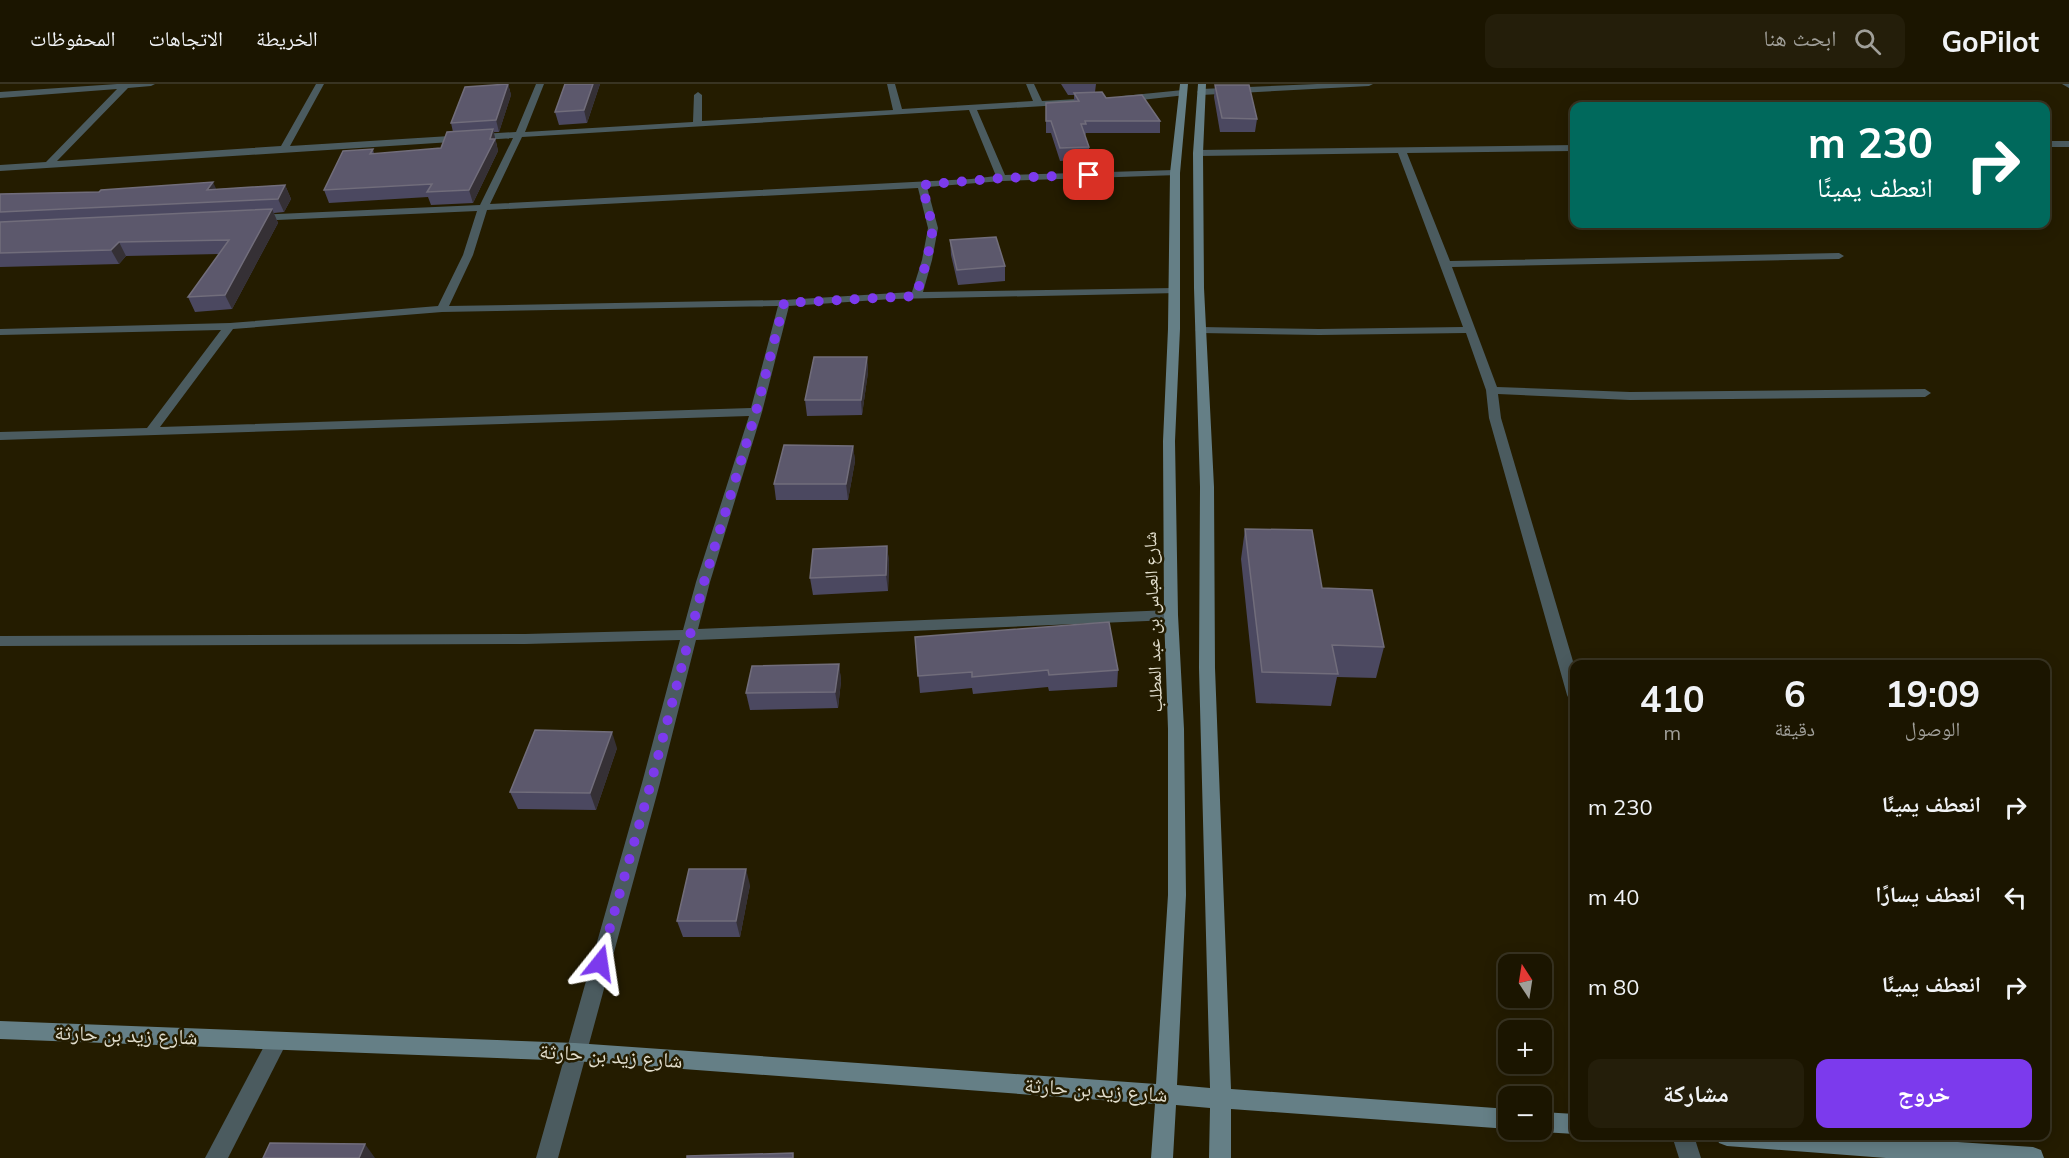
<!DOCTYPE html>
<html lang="ar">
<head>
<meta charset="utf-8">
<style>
  :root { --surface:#1b1500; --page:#241e0a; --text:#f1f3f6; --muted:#a09f99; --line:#393422; --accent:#7c3aed }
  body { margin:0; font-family:Mulish,"Noto Naskh Arabic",sans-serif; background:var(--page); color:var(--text); direction:rtl; height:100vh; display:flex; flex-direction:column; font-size:22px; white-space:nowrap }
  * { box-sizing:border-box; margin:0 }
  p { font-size:20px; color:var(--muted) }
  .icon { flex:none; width:33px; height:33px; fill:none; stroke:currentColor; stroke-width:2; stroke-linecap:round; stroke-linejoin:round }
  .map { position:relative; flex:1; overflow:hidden; direction:ltr }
  .details { position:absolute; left:1570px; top:576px; width:480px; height:480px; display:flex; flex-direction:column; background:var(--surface); border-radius:12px; box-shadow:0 3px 15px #0003,0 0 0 2px var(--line); direction:rtl }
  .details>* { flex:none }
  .top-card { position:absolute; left:1570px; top:18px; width:480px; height:126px; border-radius:12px; box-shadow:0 3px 15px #0003,0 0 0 2px var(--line); direction:rtl; background:#00695c; color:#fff; overflow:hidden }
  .needle { width:39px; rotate:348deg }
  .controls { position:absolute; left:1498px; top:870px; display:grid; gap:12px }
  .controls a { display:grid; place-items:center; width:54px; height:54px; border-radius:12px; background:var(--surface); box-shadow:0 3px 15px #0003,0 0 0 2px var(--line); font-size:30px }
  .pin { position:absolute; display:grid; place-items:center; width:51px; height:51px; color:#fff; margin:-26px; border-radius:12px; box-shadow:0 3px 9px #0006 }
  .me { position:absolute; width:66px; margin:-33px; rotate:15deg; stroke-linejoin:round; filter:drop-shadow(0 0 4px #0008) }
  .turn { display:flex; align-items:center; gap:21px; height:126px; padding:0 18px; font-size:27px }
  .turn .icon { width:78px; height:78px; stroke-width:2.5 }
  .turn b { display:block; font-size:42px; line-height:51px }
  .eta { display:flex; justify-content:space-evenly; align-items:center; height:102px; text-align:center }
  .eta b { font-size:36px; font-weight:700; line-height:42px }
  .button { display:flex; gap:12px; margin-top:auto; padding:12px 18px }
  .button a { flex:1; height:69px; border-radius:12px; background:var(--accent); color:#fff; font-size:24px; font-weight:700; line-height:69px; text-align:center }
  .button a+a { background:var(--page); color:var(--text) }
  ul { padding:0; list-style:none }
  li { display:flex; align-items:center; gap:18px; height:90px; padding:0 18px }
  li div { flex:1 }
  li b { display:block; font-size:22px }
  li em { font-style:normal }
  header { display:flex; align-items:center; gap:36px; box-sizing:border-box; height:84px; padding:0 30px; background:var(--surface); border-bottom:2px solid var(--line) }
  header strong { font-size:28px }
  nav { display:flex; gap:33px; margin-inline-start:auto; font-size:21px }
  .search { width:420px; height:54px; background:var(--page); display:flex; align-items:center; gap:15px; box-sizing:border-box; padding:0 21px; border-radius:12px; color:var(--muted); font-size:22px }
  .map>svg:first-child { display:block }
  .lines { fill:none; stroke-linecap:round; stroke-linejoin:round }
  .street { fill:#4b5b5f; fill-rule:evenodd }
  .secondary { fill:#657f86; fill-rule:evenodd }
  .wall { fill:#4b4860 }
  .shaded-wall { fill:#353035 }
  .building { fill:#5c586c; stroke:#716d7b; stroke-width:1.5 }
  .route { stroke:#7c3aed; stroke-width:10; stroke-dasharray:0 18 }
  .labels { text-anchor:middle; stroke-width:5; stroke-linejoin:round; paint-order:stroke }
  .street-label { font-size:18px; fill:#e2decd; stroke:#241c00 }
  .near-street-label { font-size:21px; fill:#e2decd; stroke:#241c00 }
</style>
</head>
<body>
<header>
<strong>GoPilot</strong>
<div class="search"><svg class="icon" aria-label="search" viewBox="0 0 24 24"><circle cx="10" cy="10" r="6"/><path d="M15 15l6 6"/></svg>ابحث هنا</div>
<nav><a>الخريطة</a><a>الاتجاهات</a><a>المحفوظات</a></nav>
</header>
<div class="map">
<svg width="2069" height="1074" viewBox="0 0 2069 1074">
  <rect width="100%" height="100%" fill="#241c00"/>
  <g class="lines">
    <g class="street">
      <path d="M117,0H155L151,2L128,4L57,77L281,62L316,0H324L290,62L516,48L536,0H544L525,48L693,38L694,11L698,8L702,11V37L893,26L887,0H895L902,25L1033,17L1026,0H1034L1042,17L1096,14L1097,16L1093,19L977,26L1005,91L1175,86L1180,89L1178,91L1002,97L927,103L938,144L932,176L923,208L1174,204L1178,205V209L892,215L789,222L762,328L710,498L698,545L1171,526L1178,531L1171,536L696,556L660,699L558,1074H536L642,699L680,556L525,560L0,562V552L525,550L683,546L696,498L749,332L0,356V348L147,344L221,246L0,251V245L230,239L438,222L463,171L477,127L255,137L250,134L255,131L480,121L513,54L0,87V81L46,78L117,5L0,14V8ZM969,26L996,92L971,95L490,120L522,53ZM918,104L928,144L922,176L912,208L784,216L449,222L473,171L487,126ZM778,222L751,324L160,343L233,245L442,228Z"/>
      <polygon points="1317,0 1373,0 1369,2 1201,11 1197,8 1201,5"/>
      <polygon points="2062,0 2069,0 2069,4"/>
      <polygon points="1183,6 1186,7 1186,11 1123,18 1119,15 1123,12"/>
      <rect x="2046" y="57" width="23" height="6"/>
      <polygon points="1575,61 1575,67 1407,69 1450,177 1839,169 1844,172 1839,175 1452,183 1497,303 1630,308 1925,305 1931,309 1925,313 1630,316 1498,310 1501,334 1575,584 1575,617 1569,615 1567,611 1489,334 1486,306 1466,249 1319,251 1201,249 1195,246 1201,243 1319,245 1463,243 1398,69 1198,72 1193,69 1198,66"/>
      <polygon points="277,949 284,951 287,958 228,1074 205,1074 270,951"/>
      <polygon points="1672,1052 1694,1052 1701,1074 1679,1074"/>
    </g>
    <g class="secondary">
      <polygon points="1180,0 1188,0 1180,89 1180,245 1175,357 1178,531 1184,645 1186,811 1177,1001 1210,1004 1199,584 1200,403 1194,204 1193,69 1198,0 1206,0 1203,69 1204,204 1214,403 1215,584 1231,1005 1509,1025 1509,1045 1231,1025 1231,1074 1209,1074 1210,1024 1176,1021 1173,1074 1151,1074 1155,1020 575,977 0,955 0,937 575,959 1156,1000 1168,811 1168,645 1164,531 1163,357 1168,245 1170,89"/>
      <polygon points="1542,1028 1575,1030 1575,1050 1542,1048 1535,1046 1542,1046"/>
      <polygon points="1716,1052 1867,1052 2033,1063 2041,1066 2044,1074 1886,1074 1727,1062 1719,1059"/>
    </g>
  </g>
  <g class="wall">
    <polygon points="508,0 511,11 499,48 494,48 498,67 473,119 431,121 428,113 329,119 324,106 373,65 374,70 441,64 453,48 451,39"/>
    <polygon points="565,0 600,0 587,39 559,41 555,28"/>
    <polygon points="1061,0 1096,0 1095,8 1106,14 1160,37 1160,49 1086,49 1085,52 1089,63 1089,75 1060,77 1051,49 1046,49 1046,19 1074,17 1074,11 1068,11"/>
    <polygon points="1215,1 1257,35 1255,48 1220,48 1214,13"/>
    <polygon points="285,101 291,115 284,128 274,129 278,139 232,225 195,228 188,213 219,170 126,172 119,180 0,183 0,110 216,105"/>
    <polygon points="950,156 1005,182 1005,197 958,201 951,171"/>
    <polygon points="867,273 868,288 862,331 807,332 805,316"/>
    <polygon points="853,362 855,377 848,416 776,416 774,400"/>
    <polygon points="1245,445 1322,504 1384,563 1376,594 1337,593 1331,622 1256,619 1241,475"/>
    <polygon points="887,462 889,478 888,507 813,511 810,494"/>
    <polygon points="915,553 1118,586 1117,603 1049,607 1048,603 973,610 972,604 920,609"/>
    <polygon points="839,580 841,597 838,624 750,626 746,609"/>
    <polygon points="617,664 596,726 518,725 510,708"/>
    <polygon points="750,801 740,853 683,853 677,837"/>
  </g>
  <g class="shaded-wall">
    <polygon points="508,0 511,11 499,48 496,36"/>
    <polygon points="593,0 600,0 587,39 584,26"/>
    <polygon points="493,45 498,67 473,119 469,106 490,55"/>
    <polygon points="213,98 219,111 207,106"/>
    <polygon points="285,101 291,115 284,128 278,115"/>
    <polygon points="272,125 278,139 232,225 225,211"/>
    <polygon points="119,158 126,172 119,180 111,166"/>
    <polygon points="867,273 868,288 862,331 861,316"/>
    <polygon points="853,362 855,377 848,416 846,400"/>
    <polygon points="887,462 889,478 888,507 886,491"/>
    <polygon points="839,580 841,597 838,624 835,608"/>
    <polygon points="612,648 617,664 596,726 590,709"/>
    <polygon points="746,785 750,801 740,853 736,837"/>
    <polygon points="365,1060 375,1074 359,1074"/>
  </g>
  <g class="building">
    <polygon points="508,0 496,36 451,39 465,3"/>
    <polygon points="565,0 593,0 584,26 555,28"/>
    <polygon points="1215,1 1249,1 1257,35 1222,34"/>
    <polygon points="1102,8 1106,14 1142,11 1160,37 1085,37 1086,40 1081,40 1089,63 1060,64 1051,37 1046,37 1046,19 1079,17 1074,9"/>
    <polygon points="493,45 490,55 495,55 469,106 427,108 432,100 324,106 343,67 373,65 370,70 441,64 447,48"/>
    <polygon points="213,98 207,106 285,101 278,115 0,128 0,110 99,108 101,106"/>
    <polygon points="272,125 225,211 188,213 229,156 119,158 111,166 0,169 0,138"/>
    <polygon points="996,153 1005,182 957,186 950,156"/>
    <polygon points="814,273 867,273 861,316 805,316"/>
    <polygon points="784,361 853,362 846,400 774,400"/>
    <polygon points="1245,445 1312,446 1322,504 1372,506 1384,563 1332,561 1338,590 1262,588"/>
    <polygon points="887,462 886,491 810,494 813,465"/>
    <polygon points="1109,538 1118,586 1049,591 1048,586 972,593 972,588 918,592 915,553"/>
    <polygon points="839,580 835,608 746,609 752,582"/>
    <polygon points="535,646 612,648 590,709 510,708"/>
    <polygon points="689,785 746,785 736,837 677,837"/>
    <polygon points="270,1059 365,1060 359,1074 263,1074"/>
    <polygon points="793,1069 793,1074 687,1074 687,1072"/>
  </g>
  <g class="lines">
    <polyline class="route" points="600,879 651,699 704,498 756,328 784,219 916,212 927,176 933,144 922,101 1002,94 1089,91"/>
  </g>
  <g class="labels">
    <g class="street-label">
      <text transform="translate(1153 538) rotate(-92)" y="6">شارع العباس بن عبد المطلب</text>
    </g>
    <g class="near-street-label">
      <text transform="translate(126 951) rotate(2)" y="7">شارع زيد بن حارثة</text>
      <text transform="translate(611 972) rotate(4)" y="7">شارع زيد بن حارثة</text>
      <text transform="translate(1096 1006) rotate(4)" y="7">شارع زيد بن حارثة</text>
    </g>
  </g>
</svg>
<div class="controls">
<a><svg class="needle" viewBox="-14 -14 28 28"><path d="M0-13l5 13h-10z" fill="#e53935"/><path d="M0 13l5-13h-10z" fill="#a09f99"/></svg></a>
<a>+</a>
<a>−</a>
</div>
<div class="pin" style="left:1089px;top:91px;background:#d93025"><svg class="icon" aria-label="arrive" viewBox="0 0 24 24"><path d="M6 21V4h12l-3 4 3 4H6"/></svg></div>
<svg class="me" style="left:600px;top:879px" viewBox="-20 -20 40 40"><path d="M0-17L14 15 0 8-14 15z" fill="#7c3aed" stroke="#fff" stroke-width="4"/></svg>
<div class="top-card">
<div class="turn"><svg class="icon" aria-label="right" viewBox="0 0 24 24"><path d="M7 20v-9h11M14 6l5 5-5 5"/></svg><div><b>230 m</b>انعطف يمينًا</div></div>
</div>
<section class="details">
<div class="eta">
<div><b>19:09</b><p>الوصول</p></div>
<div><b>6</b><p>دقيقة</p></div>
<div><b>410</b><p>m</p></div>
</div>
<ul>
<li><svg class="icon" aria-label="right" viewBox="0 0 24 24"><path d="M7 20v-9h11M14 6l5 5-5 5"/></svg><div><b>انعطف يمينًا</b></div><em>230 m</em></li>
<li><svg class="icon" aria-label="left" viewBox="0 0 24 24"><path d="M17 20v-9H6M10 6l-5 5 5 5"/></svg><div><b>انعطف يسارًا</b></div><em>40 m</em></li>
<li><svg class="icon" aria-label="right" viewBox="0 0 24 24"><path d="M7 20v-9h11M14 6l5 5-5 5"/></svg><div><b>انعطف يمينًا</b></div><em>80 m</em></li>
</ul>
<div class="button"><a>خروج</a><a>مشاركة</a></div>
</section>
</div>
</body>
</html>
